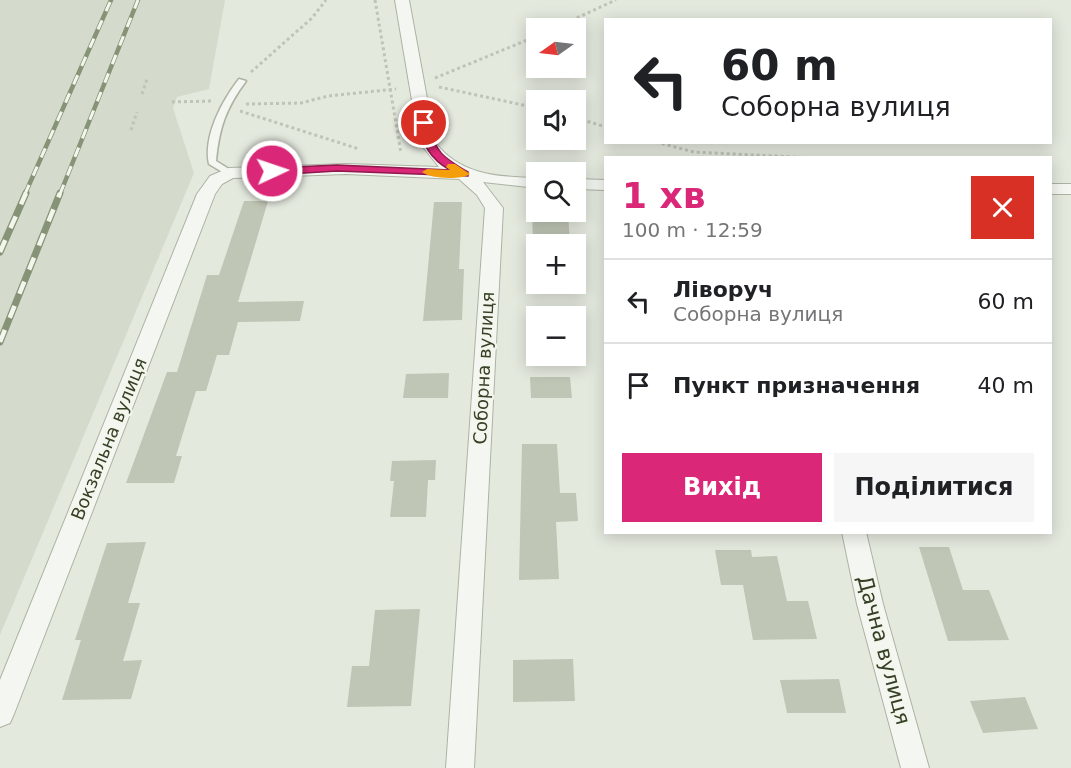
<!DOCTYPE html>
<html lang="uk">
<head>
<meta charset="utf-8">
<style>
  :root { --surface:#fff; --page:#f6f6f6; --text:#202124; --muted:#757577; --line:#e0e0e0; --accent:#db2777 }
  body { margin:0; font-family:"DejaVu Sans",sans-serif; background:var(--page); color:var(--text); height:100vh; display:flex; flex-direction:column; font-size:22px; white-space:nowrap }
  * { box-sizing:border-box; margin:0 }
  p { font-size:20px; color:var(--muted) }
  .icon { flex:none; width:33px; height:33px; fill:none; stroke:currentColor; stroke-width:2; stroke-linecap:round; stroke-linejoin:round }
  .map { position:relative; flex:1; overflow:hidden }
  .drawer { position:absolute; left:604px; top:156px; width:448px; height:378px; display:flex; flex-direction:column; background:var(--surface); border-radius:0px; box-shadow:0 3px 15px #0003 }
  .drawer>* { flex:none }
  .hud { position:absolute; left:604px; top:18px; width:448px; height:126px; border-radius:0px; box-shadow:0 3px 15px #0003; background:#fff; color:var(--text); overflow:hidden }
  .needle { width:39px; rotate:256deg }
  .controls { position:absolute; left:526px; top:18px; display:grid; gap:12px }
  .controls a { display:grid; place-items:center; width:60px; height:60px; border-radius:0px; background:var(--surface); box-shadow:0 3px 15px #0003; font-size:30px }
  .pin { position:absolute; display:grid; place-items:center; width:51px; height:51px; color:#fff; margin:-26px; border:3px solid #fff; border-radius:50%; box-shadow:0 2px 6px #0007 }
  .me { position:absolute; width:66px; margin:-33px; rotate:87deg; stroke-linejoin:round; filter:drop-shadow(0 0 4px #0008) }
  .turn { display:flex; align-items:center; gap:21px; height:126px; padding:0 18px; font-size:27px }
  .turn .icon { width:78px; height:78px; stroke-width:2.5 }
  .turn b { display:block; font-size:42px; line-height:51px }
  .round { display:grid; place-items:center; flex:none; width:63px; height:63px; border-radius:0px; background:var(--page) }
  .overview { display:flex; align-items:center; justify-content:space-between; height:102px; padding:0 18px }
  h1 { font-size:36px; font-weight:700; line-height:45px; color:var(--accent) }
  .action { display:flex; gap:12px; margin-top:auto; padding:12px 18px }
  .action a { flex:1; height:69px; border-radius:0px; background:var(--accent); color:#fff; font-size:24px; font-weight:700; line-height:69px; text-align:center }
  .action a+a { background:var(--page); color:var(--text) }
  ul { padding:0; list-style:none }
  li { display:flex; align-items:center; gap:18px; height:84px; padding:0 18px; border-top:2px solid var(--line) }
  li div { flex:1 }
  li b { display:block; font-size:22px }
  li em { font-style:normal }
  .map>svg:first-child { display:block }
  .built { fill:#d4dbcc }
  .building { fill:#bfc6b5 }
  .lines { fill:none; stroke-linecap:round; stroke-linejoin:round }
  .lane-casing { stroke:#acb3a3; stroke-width:3 }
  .street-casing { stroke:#acb3a3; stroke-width:2 }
  .path { stroke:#bfc4b8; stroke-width:3; stroke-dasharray:3 3; stroke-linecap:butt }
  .lane { fill:#f4f7f1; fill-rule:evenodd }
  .street { fill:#f4f7f1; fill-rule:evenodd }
  .rail-far1-casing { stroke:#879376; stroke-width:4.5 }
  .rail-casing { stroke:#879376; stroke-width:7 }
  .rail-far1 { stroke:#f3f6ed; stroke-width:3; stroke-dasharray:10; stroke-linecap:butt }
  .rail { stroke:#f3f6ed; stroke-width:4.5; stroke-dasharray:13; stroke-linecap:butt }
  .route { fill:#db2777; stroke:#8e194d; stroke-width:1.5 }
  .slow { fill:#f59e0b }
  .labels { text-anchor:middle; stroke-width:4.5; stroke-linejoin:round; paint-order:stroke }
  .street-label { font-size:18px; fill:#354126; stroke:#f3f6ed }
  .near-street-label { font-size:21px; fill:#354126; stroke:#f3f6ed }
</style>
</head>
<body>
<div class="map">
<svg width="1071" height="768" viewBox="0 0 1071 768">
  <rect width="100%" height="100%" fill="#e4e9de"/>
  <polygon class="built" points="0,0 225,0 209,89 177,97 173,108 194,173 0,635"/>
  <g class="building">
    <polygon points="244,201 268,201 238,302 304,301 300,321 238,322 229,355 217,355 206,391 196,391 176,456 182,456 174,483 126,483 167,372 177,372 207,275 219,275"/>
    <polygon points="434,202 462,202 459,269 464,269 462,320 423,321"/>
    <polygon points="532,212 568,212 570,244 533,244"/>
    <polygon points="449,373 448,398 403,398 406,374"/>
    <polygon points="530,377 570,377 572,398 531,398"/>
    <polygon points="522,444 557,444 560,493 576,493 578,521 556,522 559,579 519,580"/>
    <polygon points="436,460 435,480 428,480 426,517 390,517 394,481 390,481 392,461"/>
    <polygon points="146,542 128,603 140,603 123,661 142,660 131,699 62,700 81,640 75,640 107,543"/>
    <polygon points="919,547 949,547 963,590 989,590 1009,640 948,641"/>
    <polygon points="715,550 751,550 752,557 777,556 787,601 808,601 817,639 753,640 743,585 721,585"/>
    <polygon points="420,609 411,706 347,707 352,666 369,666 375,610"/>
    <polygon points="573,659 575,701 513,702 513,660"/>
    <polygon points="839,679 846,713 787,713 780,680"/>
    <polygon points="1025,697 1038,729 983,733 970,701"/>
  </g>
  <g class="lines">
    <g class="lane-casing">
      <path id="lane" d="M239,79L246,81C226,108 219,128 216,161L232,171L233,173L229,176L209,164C203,136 222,101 239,79Z"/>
    </g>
    <g class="street-casing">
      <g id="street">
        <path d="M395,0H409L435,142C460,175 497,177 537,178V188L483,182L503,208L474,768H446L485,208L477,195L459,179L346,174L233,178L222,184L215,194L14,714L10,723L0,727V680L197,194L210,176L229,168L346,164L439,167L419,142Z"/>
        <polygon points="576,179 606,180 606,190 576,189"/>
        <rect x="1052" y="184" width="19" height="10"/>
        <polygon points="842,532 866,532 883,604 929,768 901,768 857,604"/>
      </g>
    </g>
    <g class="path">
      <polyline points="375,0 401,153"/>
      <polyline points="555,28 616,0"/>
      <polyline points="251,72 312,18 326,0"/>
      <polyline points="435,78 537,36"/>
      <polyline points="439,87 537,108"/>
      <polyline points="142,94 147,79"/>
      <polyline points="172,102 211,101"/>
      <polyline points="246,104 301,103 328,96 396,89"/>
      <polyline points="240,111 359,149"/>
      <polyline points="576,118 606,127"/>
      <polyline points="131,130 137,112"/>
      <polyline points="656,142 694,152 812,158"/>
    </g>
    <use href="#lane" class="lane"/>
    <use href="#street" class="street"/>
    <g class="rail-far1-casing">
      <g id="rail-far1">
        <polyline points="25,194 111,0"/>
        <polyline points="60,194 138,0"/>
      </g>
    </g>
    <g class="rail-casing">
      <g id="rail">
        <polyline points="0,252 26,193"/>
        <polyline points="0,342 60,193"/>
      </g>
    </g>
    <use href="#rail-far1" class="rail-far1"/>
    <use href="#rail" class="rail"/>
  </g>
  <path class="route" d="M424,120L429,123C434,152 444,158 468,172V176L337,171L272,175L267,171L272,168L337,165L450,170C430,159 422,144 419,123Z"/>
  <path class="slow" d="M448,164H455L470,174C462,180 430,179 422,172L427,169L450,170L446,167Z"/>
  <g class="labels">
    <g class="street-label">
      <text transform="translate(484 368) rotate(-87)" y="6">Соборна вулиця</text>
      <text transform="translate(109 439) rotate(-68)" y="6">Вокзальна вулиця</text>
    </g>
    <g class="near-street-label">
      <text transform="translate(884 650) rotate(75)" y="7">Дачна вулиця</text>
    </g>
  </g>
</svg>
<div class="controls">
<a><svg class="needle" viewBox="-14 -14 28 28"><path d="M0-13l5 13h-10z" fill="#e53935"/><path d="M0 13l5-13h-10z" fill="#757577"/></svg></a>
<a><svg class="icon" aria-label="sound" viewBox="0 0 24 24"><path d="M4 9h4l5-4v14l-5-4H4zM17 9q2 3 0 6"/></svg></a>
<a><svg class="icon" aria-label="search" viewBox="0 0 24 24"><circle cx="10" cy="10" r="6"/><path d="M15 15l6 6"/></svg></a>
<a>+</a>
<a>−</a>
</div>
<div class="pin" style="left:424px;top:123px;background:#d93025"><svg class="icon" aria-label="arrive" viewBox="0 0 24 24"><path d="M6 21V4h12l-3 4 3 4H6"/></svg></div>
<svg class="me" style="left:272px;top:171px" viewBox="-20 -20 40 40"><circle r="17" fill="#db2777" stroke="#fff" stroke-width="3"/><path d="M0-11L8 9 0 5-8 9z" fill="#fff"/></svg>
<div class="hud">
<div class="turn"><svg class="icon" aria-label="left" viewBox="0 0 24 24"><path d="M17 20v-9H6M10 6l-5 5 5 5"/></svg><div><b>60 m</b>Соборна вулиця</div></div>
</div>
<section class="drawer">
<div class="overview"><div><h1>1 хв</h1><p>100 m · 12:59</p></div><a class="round" style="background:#d93025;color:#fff"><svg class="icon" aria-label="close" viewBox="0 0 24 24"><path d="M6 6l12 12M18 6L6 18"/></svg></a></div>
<ul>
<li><svg class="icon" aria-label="left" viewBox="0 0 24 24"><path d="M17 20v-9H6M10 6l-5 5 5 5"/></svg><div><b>Ліворуч</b><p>Соборна вулиця</p></div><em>60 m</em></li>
<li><svg class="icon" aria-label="arrive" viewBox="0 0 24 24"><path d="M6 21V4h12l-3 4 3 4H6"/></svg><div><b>Пункт призначення</b></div><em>40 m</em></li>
</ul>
<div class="action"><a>Вихід</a><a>Поділитися</a></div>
</section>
</div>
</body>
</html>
